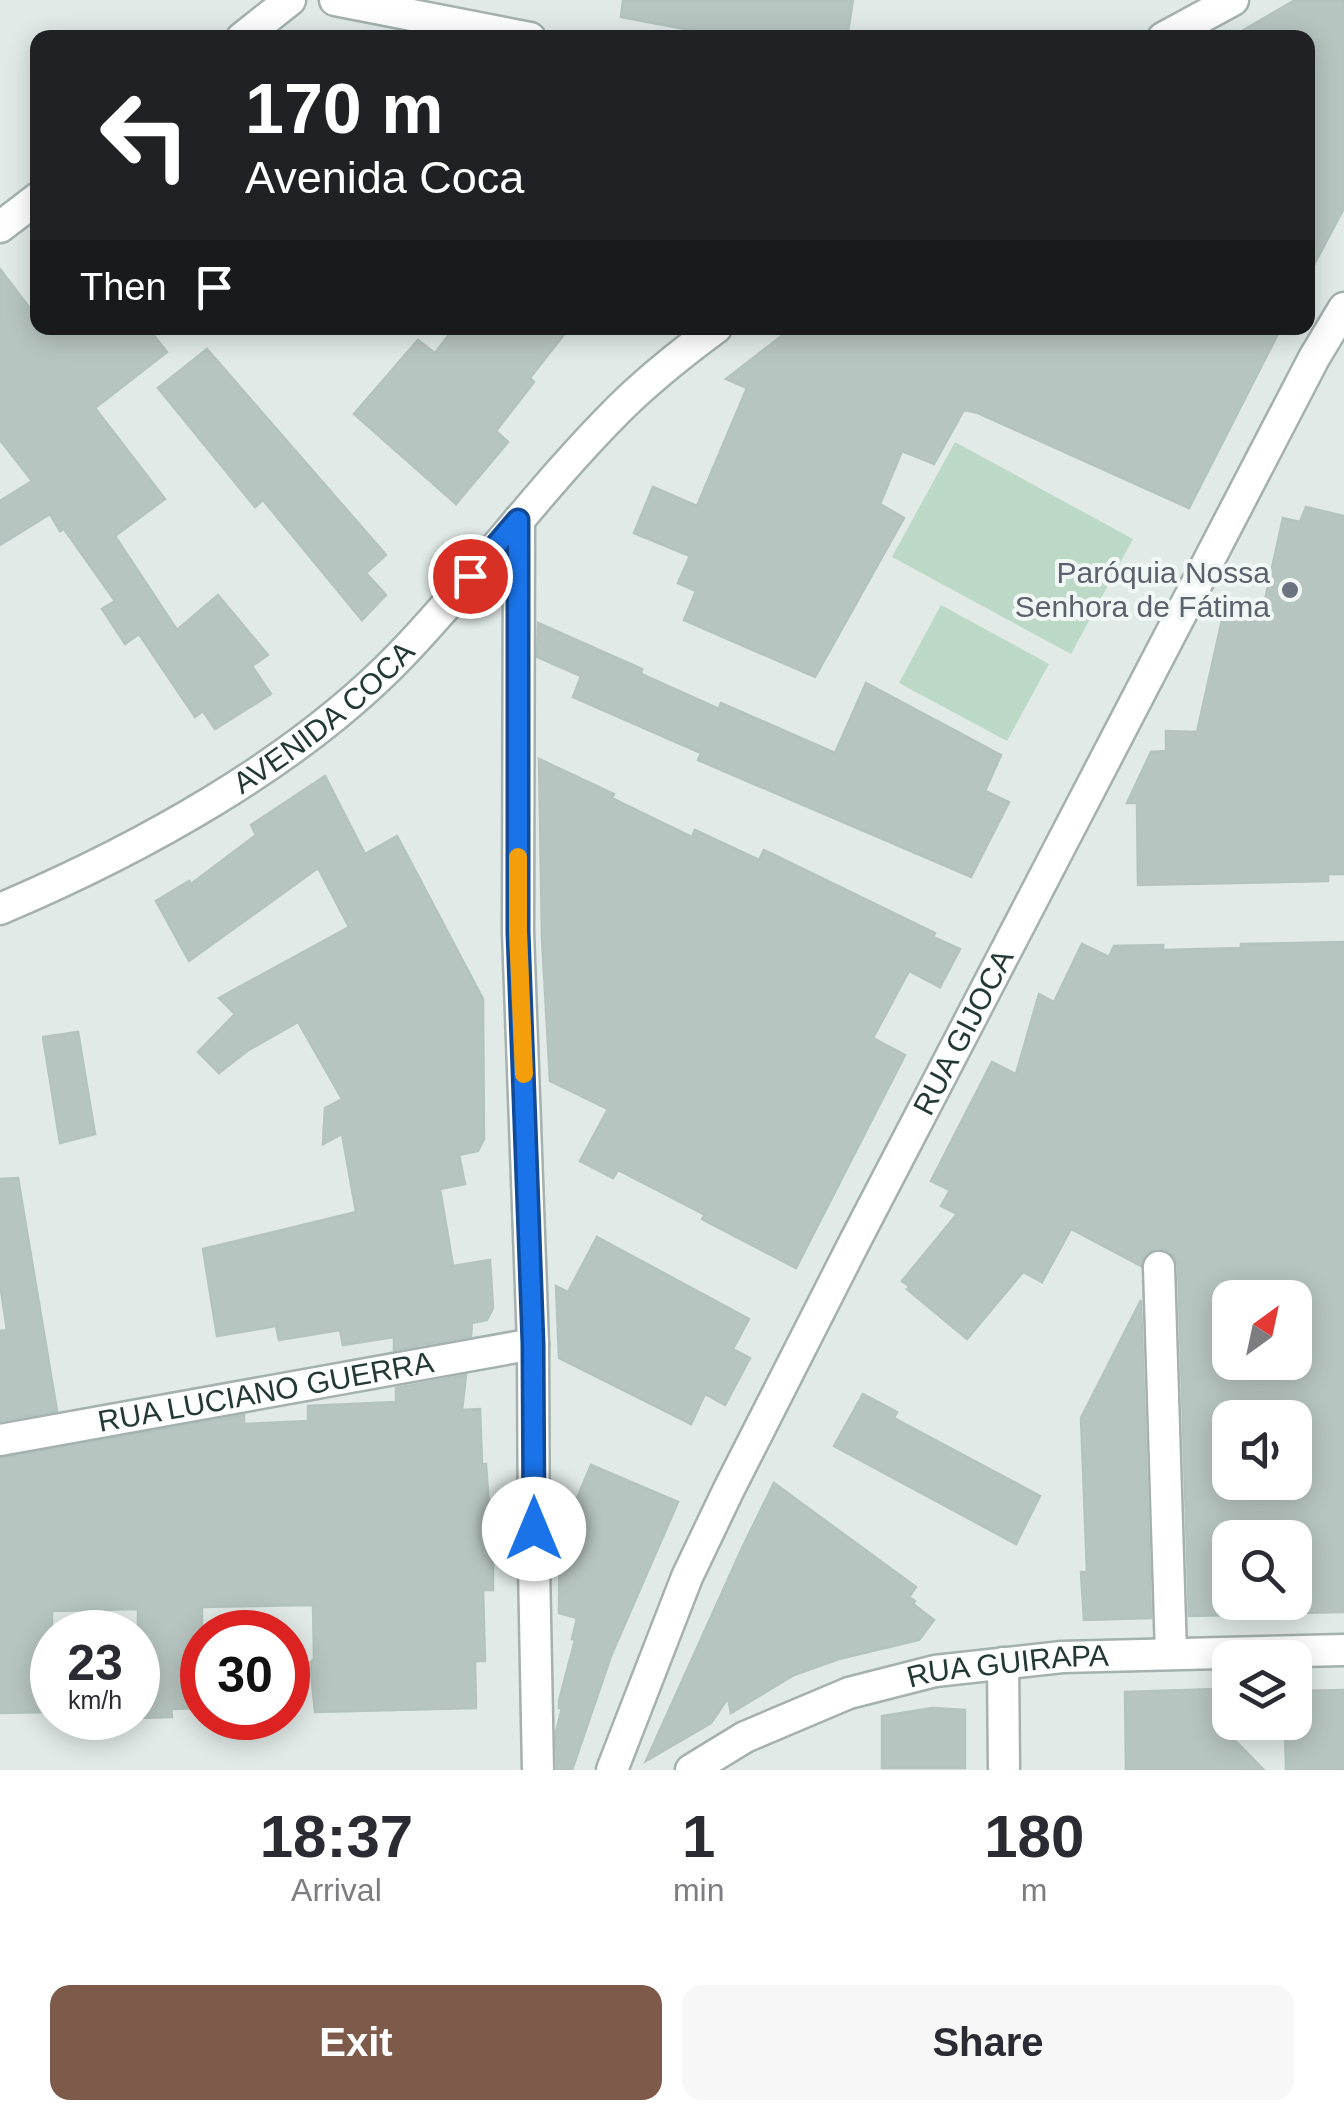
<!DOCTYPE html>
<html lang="en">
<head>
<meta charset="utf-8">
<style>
  :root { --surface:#fff; --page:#f7f7f7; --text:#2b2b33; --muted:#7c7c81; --accent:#7e5a4a }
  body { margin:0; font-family:Helvetica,sans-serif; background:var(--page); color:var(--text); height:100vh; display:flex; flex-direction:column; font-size:38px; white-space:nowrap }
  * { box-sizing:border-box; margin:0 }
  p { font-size:32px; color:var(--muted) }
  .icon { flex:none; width:55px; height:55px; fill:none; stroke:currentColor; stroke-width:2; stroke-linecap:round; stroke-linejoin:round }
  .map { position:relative; height:1770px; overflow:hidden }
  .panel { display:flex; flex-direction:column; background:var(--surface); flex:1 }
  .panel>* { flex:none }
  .guide { position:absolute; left:30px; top:30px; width:1285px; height:305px; border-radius:20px; box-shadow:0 5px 25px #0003; background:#202124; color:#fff; overflow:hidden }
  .needle { width:65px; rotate:33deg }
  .controls { position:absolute; left:1212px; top:1280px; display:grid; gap:20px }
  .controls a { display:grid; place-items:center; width:100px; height:100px; border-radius:20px; background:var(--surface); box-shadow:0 5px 25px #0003; font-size:50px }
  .speed { position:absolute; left:30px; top:1610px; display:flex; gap:20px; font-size:50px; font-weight:700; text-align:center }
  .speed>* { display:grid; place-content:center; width:130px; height:130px; border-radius:50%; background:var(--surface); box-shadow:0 5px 25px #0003; line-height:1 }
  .speed small { font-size:25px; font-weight:400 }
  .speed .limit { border:15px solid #d22; background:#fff; color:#111 }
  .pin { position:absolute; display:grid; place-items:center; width:85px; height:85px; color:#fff; margin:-42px; border:5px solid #fff; border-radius:50%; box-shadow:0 2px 10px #0007 }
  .me { position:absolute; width:110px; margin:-55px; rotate:0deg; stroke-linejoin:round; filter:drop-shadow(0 0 8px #0008) }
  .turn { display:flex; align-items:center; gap:35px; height:210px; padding:0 50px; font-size:45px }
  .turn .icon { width:130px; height:130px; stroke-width:2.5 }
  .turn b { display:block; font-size:70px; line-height:85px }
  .then { display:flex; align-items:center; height:95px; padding:0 50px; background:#0003; gap:20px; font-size:38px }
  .eta { display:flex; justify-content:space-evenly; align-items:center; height:170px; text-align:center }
  .eta b { font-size:60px; font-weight:700; line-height:70px }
  .cta { display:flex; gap:20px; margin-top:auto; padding:20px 50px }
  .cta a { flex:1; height:115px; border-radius:20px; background:var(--accent); color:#fff; font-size:40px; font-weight:700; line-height:115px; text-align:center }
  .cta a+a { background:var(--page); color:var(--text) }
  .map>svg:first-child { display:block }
  .green { fill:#bcd9c7 }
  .building { fill:#b7c5c0; stroke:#b4c3bf; stroke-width:2.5; fill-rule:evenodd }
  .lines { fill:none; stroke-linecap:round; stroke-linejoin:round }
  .minor-casing { stroke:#a4b1ae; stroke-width:35 }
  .tertiary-casing { stroke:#a4b1ae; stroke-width:35 }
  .minor { stroke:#fff; stroke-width:30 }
  .tertiary { stroke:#fff; stroke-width:30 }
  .route-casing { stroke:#114b97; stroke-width:25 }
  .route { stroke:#1a73e8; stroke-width:18 }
  .slow { stroke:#f59e0b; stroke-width:18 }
  .worship-dot { fill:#6b7280; stroke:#f1f7f5; stroke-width:4 }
  .labels { text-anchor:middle; stroke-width:8; stroke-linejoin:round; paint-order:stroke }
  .worship-label { font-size:30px; fill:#5b616d; stroke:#f1f7f5; text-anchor:end }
  .street-label { font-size:30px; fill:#233936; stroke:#f1f7f5 }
</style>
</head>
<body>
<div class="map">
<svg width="1344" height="1770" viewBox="0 0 1344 1770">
  <rect width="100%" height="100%" fill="#e1eae7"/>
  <g class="green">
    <polygon points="955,442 1133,539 1071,654 892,557"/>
    <polygon points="941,605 1049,664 1007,741 899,683"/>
  </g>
  <g class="building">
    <polygon points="623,0 853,0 847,38 732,38 621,17"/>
    <polygon points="1295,0 1344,0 1344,208 1308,276 1308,38 1230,38"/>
    <polygon points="0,269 38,319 38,328 148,328 167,352 95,408 165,499 115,536 177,630 218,595 268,655 252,666 271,694 215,729 203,711 195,717 139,634 125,644 102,609 115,601 64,529 60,531 50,514 0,545 0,501 32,481 0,440"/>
    <polygon points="454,328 569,328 530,378 534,382 496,431 508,442 456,504 354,414 418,340 435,353"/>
    <polygon points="792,328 1281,328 1189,508 978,413 964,410 934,464 902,451 880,504 904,518 815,677 684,620 696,591 678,583 690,556 634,533 653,487 697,506 747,388 726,379"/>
    <polygon points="207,349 386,555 366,573 386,595 362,620 263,500 255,507 158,388"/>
    <polygon points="1306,507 1344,516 1344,874 1328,874 1328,881 1138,885 1137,803 1127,803 1151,752 1166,751 1166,731 1197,732 1224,611 1261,618 1283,518 1300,522"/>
    <polygon points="538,623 642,669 641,674 719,709 721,703 835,753 866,683 1001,755 985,791 1009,802 971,877 698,760 701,753 573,697 581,676 537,657"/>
    <polygon points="539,759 614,794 612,798 692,837 695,830 759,860 764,850 935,933 933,937 960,949 940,987 909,971 873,1038 905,1055 796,1268 702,1219 705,1215 618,1170 613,1178 580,1161 608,1109 550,1081 542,938"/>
    <polygon points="325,776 365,854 397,836 483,999 484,1139 478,1151 459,1155 465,1184 440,1189 453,1266 490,1260 493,1308 487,1320 472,1323 471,1336 394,1350 394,1337 343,1345 340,1330 279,1340 276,1326 217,1336 203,1249 356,1212 342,1134 323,1144 325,1108 342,1099 298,1022 247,1051 219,1073 198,1052 235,1014 219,998 349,927 318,868 189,961 156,901 189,881 191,884 256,835 251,825"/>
    <path d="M1344,942V1612L1295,1613V1538H1230V1615L1189,1616L1178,1266L1174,1256L1167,1250L1157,1248L1148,1252L1143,1257L1141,1266L1071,1229L1042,1282L1023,1272L967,1339L907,1289L910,1287L902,1281L957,1214L941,1206L950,1190L931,1181L992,1062L1016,1074L1039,994L1054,1002L1082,944L1109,957L1114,946L1163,945V950L1241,948V944ZM1230,1298H1295V1362H1230ZM1230,1418H1295V1482H1230Z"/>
    <polygon points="78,1032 95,1134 60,1143 43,1037"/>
    <polygon points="18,1178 57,1411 0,1421 0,1331 7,1330 0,1284 0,1179"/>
    <polygon points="597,1237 749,1319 733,1349 750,1358 725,1405 705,1394 691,1424 559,1358 556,1286 568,1292"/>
    <polygon points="1141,1300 1151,1618 1084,1620 1081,1572 1087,1572 1081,1418"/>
    <polygon points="466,1375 462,1410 480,1409 482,1464 486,1464 493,1564 493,1590 483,1590 485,1661 475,1661 476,1708 315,1712 310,1663 314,1659 313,1605 202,1607 202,1708 171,1709 172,1717 138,1718 138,1609 52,1611 52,1712 0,1713 0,1458 244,1415 244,1424 308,1421 308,1406 396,1402 396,1388"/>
    <polygon points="863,1394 897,1412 894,1418 1040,1496 1016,1544 834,1446"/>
    <polygon points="591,1465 678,1502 611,1656 572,1770 557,1770 556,1732 562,1708 559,1708 559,1701 575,1640 572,1639 577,1618 559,1613 560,1496 575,1503"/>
    <polygon points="774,1483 916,1587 909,1597 915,1601 913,1604 934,1620 919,1640 839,1659 794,1675 731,1713 728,1698 711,1723 646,1761 743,1546"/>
    <polygon points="1215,1689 1216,1721 1264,1770 1126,1770 1125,1692"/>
    <polygon points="1344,1690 1344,1770 1286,1770 1285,1722 1295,1722 1295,1697 1303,1697 1303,1691"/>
    <polygon points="932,1708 965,1710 965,1768 882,1768 882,1716"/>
  </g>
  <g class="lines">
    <g class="minor-casing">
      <g id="minor">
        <polyline points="335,0 530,38"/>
        <polyline points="519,520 518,932 533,1344 534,1566 538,1770"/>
        <polyline points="1159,1267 1171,1654"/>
        <path id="s1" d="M0,1440L533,1344"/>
        <polyline points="1003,1663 1004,1770"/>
        <path id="s2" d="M612,1770L687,1577L729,1489L853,1245L1314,358L1344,308"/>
        <path id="s3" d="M691,1770L745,1737L849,1693L935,1671L1062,1657L1344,1650"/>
      </g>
    </g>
    <g class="tertiary-casing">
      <g id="tertiary">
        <polyline points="242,38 290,0"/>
        <polyline points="1163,38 1233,0"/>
        <polyline points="0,227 38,198"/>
        <path id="s4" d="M0,909C139,850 296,764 401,655C477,576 541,487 618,410C648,380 682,353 716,328"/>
      </g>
    </g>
    <use href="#minor" class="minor"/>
    <use href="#tertiary" class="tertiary"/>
  </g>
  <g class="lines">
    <g class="route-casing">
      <polyline id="route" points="470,576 518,520 518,932 533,1344 534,1529"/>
    </g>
    <use href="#route" class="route"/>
    <polyline class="slow" points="518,857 518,932 524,1074"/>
  </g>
  <circle class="worship-dot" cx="1290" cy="590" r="10"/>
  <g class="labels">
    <g class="worship-label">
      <text x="1270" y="583">Paróquia Nossa<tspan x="1270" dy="34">Senhora de Fátima</tspan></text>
    </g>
    <g class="street-label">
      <text dy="10" stroke="none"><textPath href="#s4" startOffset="378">AVENIDA COCA</textPath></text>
      <text dy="10" stroke="none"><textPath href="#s2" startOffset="818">RUA GIJOCA</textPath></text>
      <text dy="10" stroke="none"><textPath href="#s1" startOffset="270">RUA LUCIANO GUERRA</textPath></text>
      <text dy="10" stroke="none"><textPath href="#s3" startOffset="338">RUA GUIRAPA</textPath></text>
    </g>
  </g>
</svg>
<div class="controls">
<a><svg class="needle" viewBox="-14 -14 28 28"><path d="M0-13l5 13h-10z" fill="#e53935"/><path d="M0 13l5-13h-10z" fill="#7c7c81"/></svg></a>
<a><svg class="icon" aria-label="sound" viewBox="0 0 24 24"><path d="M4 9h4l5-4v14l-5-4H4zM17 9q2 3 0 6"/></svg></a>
<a><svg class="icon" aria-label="search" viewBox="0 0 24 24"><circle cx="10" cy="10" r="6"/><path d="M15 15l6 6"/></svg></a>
<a><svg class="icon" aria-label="layers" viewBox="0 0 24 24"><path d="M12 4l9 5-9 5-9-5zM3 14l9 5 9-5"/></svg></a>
</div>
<div class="speed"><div>23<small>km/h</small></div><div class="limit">30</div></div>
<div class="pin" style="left:470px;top:576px;background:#d93025"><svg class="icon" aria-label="arrive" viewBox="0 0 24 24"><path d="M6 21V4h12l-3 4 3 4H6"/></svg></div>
<svg class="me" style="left:534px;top:1529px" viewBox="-20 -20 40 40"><circle r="19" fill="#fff"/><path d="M0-13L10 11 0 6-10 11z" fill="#1a73e8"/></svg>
<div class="guide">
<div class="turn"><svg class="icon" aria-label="left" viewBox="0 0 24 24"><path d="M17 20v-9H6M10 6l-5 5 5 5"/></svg><div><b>170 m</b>Avenida Coca</div></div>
<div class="then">Then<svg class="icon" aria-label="arrive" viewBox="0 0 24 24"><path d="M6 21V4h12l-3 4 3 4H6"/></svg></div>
</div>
</div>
<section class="panel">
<div class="eta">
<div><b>18:37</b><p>Arrival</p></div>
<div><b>1</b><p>min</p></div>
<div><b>180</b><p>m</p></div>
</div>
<div class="cta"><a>Exit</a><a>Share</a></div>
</section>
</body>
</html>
